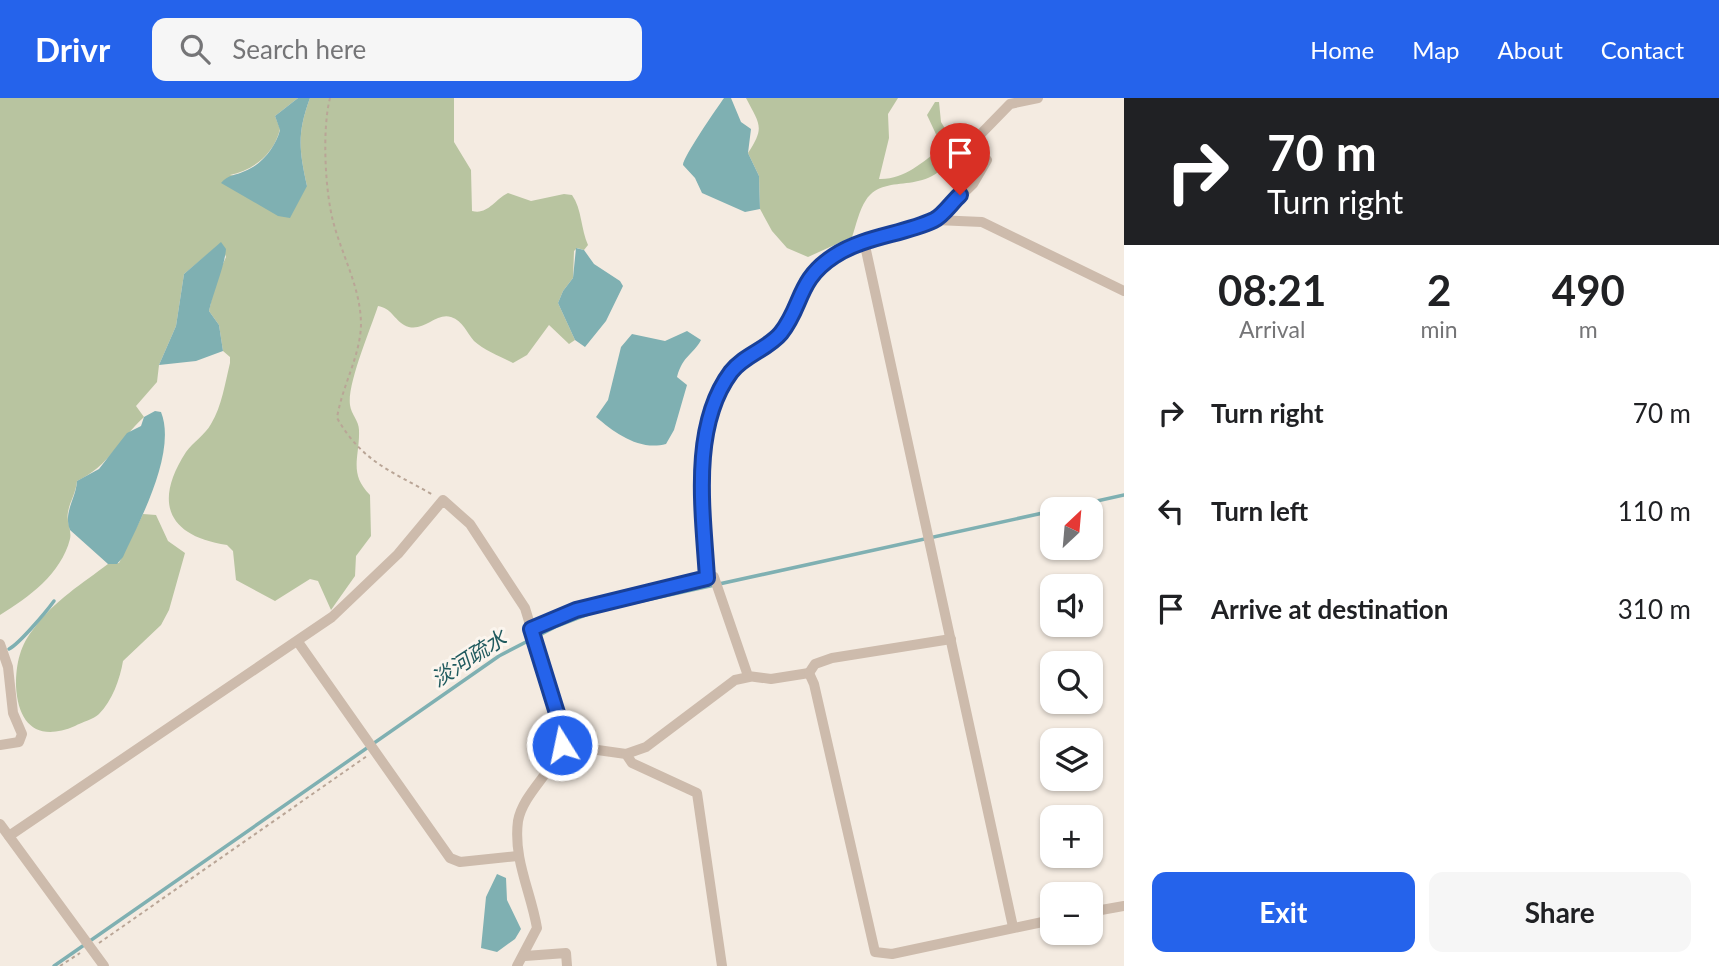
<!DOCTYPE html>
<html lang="en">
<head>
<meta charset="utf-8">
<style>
  :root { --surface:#fff; --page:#f6f6f6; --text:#202124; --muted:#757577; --accent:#2563eb }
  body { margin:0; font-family:Lato,"Noto Sans JP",sans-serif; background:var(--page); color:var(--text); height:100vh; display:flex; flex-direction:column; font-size:26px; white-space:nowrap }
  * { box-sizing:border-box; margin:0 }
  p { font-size:23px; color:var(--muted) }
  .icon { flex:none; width:38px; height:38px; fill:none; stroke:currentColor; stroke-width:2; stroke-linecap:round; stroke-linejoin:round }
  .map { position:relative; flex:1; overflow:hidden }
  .panel { display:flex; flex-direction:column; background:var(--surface); width:595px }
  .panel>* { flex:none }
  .banner { background:#202124; color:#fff; overflow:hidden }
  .needle { width:46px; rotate:26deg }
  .fabs { position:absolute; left:1040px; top:399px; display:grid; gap:14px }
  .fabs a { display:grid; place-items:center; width:63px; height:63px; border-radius:14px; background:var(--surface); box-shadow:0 2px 5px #0004; font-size:35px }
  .pin { position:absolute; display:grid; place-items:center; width:60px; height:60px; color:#fff; margin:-72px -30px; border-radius:50% 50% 50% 0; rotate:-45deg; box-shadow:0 0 7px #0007 }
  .pin .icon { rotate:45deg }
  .me { position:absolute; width:77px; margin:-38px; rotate:350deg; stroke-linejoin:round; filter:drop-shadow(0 0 5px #0008) }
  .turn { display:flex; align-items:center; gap:24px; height:147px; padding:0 28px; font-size:32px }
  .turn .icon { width:91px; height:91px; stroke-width:2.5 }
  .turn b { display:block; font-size:49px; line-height:60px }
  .eta { display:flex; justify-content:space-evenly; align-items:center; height:119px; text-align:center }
  .eta b { font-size:42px; font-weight:700; line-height:49px }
  .action { display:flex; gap:14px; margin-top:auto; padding:14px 28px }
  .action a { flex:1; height:80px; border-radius:14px; background:var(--accent); color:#fff; font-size:28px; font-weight:700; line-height:80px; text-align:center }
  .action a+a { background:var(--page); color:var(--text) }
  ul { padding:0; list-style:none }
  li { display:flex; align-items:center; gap:21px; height:98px; padding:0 28px }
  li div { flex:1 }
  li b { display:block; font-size:26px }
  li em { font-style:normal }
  header { display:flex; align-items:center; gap:42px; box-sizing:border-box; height:98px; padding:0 35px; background:var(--accent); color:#fff }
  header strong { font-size:33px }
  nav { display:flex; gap:38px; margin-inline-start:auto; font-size:24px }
  .search { width:490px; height:63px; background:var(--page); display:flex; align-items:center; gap:18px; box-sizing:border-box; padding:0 24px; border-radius:14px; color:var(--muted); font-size:26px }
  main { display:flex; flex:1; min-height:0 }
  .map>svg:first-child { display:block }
  .green { fill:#b8c4a0 }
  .water { fill:#7fb0b2 }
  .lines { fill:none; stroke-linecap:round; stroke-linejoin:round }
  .stream { stroke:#7fb0b2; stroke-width:3.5 }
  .path { stroke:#b9a596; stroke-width:2; stroke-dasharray:3.5 3.5; stroke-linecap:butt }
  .minor { stroke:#cdbbac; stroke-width:10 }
  .route-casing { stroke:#184099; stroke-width:18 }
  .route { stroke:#2563eb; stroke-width:12 }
  .labels { text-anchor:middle; stroke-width:6; stroke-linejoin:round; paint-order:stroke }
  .water-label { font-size:21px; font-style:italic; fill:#1f5a5e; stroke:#fbf5ee }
</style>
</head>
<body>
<header>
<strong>Drivr</strong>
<div class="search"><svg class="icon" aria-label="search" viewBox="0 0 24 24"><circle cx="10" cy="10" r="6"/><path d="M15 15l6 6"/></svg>Search here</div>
<nav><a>Home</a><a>Map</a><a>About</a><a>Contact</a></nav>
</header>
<main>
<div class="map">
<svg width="1124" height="868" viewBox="0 0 1124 868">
  <rect width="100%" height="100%" fill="#f4ebe1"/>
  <g class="green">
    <path d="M0,0H298L275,18L280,31C274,56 254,72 230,77L307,88C299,52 297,35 310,0H454V44L471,72L472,113C488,117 494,102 508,95L531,103L564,96L572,97C582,111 581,132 588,147L584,152L577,150L574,153L573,180L563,193L558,205L575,242L569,246L549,227L527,257L513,265C501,259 484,252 474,243C467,235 463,223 451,219C435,214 422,237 404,227C394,221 391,210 378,208C371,230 347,286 350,307C351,316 359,323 359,332C360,359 348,375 370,397L371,438L356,458L355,478L331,512L318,483L310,481L275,503L236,482L233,453L227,447C168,438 153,405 186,354C193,344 205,337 211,326C222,308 225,285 230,265V259L223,253L219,227L209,213L216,181L226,159L221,145L184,176L176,228L159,267L157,284L136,308L144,319C118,343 110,367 77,383C76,395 70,403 68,414C66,424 72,432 70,441C61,476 29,499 0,517Z"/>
    <path d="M746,0H898L888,16L889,40L879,81C904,82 923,64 942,49L927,17L935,4H939L941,24L957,50C931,104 887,71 866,102C859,112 856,128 852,139L808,159L787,150L772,133L760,111L759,78L748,55C765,29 760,27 746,0Z"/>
    <path d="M143,416L156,417L168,443L185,455L169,512L161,527L123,563C120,581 112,603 99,616C94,621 82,624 75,628C38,644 18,627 16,588C16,565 20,547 35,529C54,503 83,485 108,466L119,465Z"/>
  </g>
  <g class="water">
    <path d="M298,0H310C297,35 299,52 307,88L290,120L278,118L221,85C229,76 235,78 245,73C262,67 276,48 280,32L275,18Z"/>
    <path d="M724,0H731L741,24L751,31L748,55L759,78L760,111L745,114L702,95L695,80L683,67C683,59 717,10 724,0Z"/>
    <path d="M221,144L226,151C225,167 213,195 209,213L219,227L223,253L196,263L159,267L176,228L184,176Z"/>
    <polygon points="576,150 584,152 594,166 620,183 623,188 606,223 585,249 575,242 558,205 563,193 573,180"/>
    <path d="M687,233L701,242C693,257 683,257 677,279L687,287L674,332L666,346C639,353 615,335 596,319L608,302L621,249L632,236L665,243Z"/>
    <path d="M155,313L161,314C177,354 140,422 123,459L117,466H108L70,432C63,414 76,401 77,383L99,371L127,335L141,328L144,319Z"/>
    <polygon points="497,776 506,780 507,802 521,831 515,841 497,854 481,850 486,799"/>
  </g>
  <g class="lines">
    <g class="stream">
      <polyline points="1061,411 1124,397"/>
      <path d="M9,551C19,546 46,514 54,503"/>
      <polyline points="54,868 499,558 557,528 596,513 1052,413"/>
    </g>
    <g class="path">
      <path d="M330,0C322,31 325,92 333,123C342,158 361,190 361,227C360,259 342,288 337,320C363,365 392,373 433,397"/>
      <polyline points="99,845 367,658"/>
      <polyline points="60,868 80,855"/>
    </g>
    <g class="minor">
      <polyline points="936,122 973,86 987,62 971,46 1010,6 1038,0"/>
      <polyline points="864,143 1013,829"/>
      <polyline points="707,480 703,366 704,339 711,308 733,271 779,237 805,187 820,168 836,156 864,143 936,122 982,124 1124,193"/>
      <polyline points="531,531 576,512 714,479 748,578 771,581 809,575"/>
      <polyline points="298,544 450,760 460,764 518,758"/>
      <polyline points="0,546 8,569 13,615 22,636 19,644 0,647"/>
      <polyline points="809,575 814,586 875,854 892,856 1052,822"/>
      <polyline points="809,575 815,566 832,560 951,541"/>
      <polyline points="562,647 626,656 632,665 697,695 722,868"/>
      <polyline points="626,656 646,649 735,582 749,579"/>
      <polyline points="0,726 104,868"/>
      <path d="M9,738L332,519L398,456L443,402L470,426L525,510L562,632C566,666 524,690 518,723C513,761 531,794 537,830L517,868"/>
      <polyline points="1090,814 1124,808"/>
      <polyline points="525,858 566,855 567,868"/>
    </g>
  </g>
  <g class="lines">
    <g class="route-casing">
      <path id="route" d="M562,647L561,628L531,531L576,512L707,480C703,414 690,329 731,274C744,257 768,251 781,235C803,207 797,182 834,158C864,138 902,137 934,122C943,118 952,104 960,97"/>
    </g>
    <use href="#route" class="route"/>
  </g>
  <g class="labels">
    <g class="water-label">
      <text transform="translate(469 561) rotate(-33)" y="7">淡河疏水</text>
    </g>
  </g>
</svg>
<div class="fabs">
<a><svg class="needle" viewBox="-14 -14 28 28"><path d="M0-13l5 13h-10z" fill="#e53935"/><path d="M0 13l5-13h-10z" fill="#757577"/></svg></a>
<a><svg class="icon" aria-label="sound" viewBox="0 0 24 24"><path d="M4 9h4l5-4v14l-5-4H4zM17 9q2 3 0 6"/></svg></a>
<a><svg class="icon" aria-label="search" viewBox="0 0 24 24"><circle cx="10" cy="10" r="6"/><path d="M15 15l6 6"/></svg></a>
<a><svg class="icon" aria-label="layers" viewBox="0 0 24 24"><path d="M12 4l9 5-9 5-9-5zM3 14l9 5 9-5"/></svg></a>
<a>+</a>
<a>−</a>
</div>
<div class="pin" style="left:960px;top:97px;background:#d93025"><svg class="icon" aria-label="arrive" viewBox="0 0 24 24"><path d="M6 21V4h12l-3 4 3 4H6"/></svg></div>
<svg class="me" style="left:562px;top:647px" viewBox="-20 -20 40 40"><circle r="17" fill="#2563eb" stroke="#fff" stroke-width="3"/><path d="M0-11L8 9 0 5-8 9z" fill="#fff"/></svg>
</div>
<section class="panel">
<div class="banner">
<div class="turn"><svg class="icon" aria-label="right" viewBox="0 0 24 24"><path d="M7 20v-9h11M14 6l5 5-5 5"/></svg><div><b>70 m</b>Turn right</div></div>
</div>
<div class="eta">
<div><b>08:21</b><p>Arrival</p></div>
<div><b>2</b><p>min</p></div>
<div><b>490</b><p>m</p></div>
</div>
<ul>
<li><svg class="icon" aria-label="right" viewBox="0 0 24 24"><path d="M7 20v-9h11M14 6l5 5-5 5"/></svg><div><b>Turn right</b></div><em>70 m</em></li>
<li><svg class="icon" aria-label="left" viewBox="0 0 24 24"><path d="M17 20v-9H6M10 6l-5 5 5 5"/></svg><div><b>Turn left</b></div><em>110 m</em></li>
<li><svg class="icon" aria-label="arrive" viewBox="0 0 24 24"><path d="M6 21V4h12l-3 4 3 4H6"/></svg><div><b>Arrive at destination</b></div><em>310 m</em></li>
</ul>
<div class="action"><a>Exit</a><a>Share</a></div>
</section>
</main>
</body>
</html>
